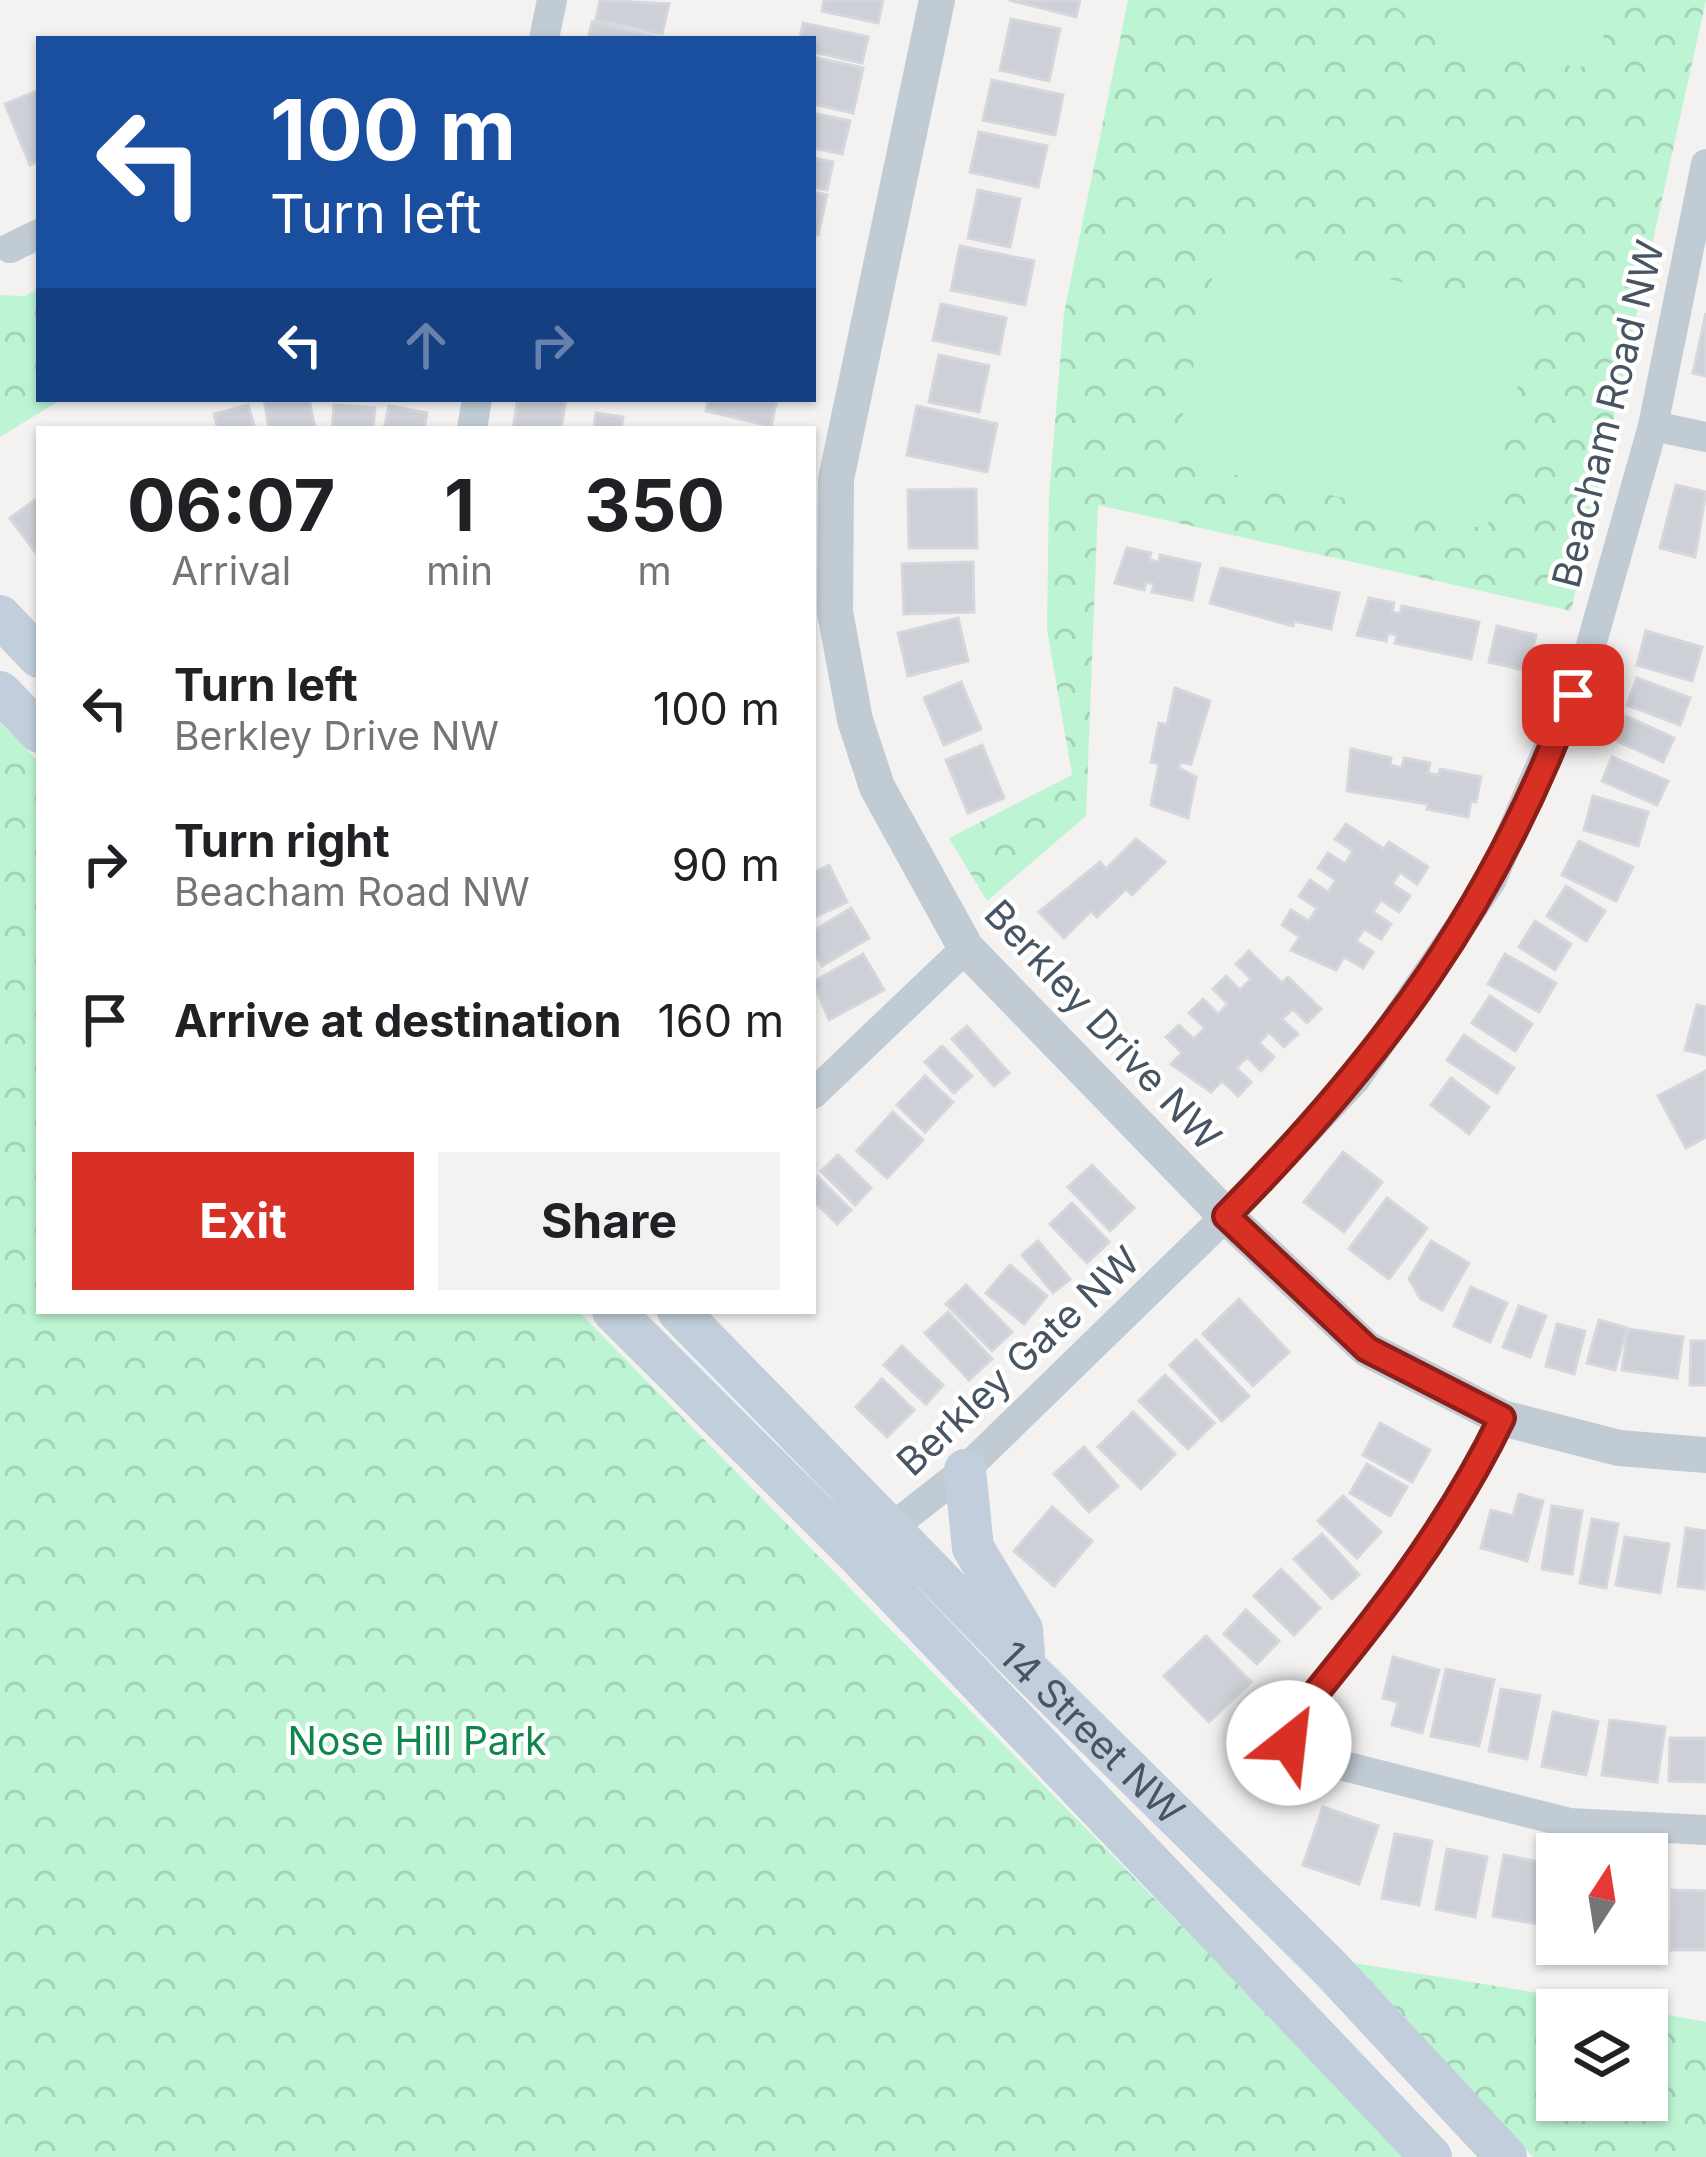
<!DOCTYPE html>
<html lang="en">
<head>
<meta charset="utf-8">
<style>
  :root { --surface:#fff; --page:#f2f2f2; --text:#202124; --muted:#757577; --accent:#d93025 }
  body { margin:0; font-family:Inter,sans-serif; background:var(--page); color:var(--text); height:100vh; display:flex; flex-direction:column; font-size:45px; white-space:nowrap }
  * { box-sizing:border-box; margin:0 }
  p { font-size:39px; color:var(--muted) }
  .icon { flex:none; width:66px; height:66px; fill:none; stroke:currentColor; stroke-width:2; stroke-linecap:round; stroke-linejoin:round }
  .map { position:relative; flex:1; overflow:hidden }
  .panel { position:absolute; left:36px; top:426px; width:780px; height:888px; display:flex; flex-direction:column; background:var(--surface); border-radius:0px; box-shadow:0 3px 9px #0004 }
  .panel>* { flex:none }
  .guide { position:absolute; left:36px; top:36px; width:780px; height:366px; border-radius:0px; box-shadow:0 3px 9px #0004; background:#1a4fa0; color:#fff; overflow:hidden }
  .needle { width:78px; rotate:12deg }
  .buttons { position:absolute; left:1536px; top:1833px; display:grid; gap:24px }
  .buttons a { display:grid; place-items:center; width:132px; height:132px; border-radius:0px; background:var(--surface); box-shadow:0 3px 9px #0004; font-size:60px }
  .pin { position:absolute; display:grid; place-items:center; width:102px; height:102px; color:#fff; margin:-51px; border-radius:24px; box-shadow:0 6px 18px #0006 }
  .me { position:absolute; width:132px; margin:-66px; rotate:29deg; stroke-linejoin:round; filter:drop-shadow(0 0 9px #0008) }
  .turn { display:flex; align-items:center; gap:42px; height:252px; padding:0 36px; font-size:54px }
  .turn .icon { width:156px; height:156px; stroke-width:2.5 }
  .turn b { display:block; font-size:84px; line-height:102px }
  .lanes { display:flex; align-items:center; height:114px; padding:0 36px; background:#0003; justify-content:center; gap:60px; direction:ltr }
  .lanes .off { opacity:.35 }
  .eta { display:flex; justify-content:space-evenly; align-items:center; height:204px; text-align:center }
  .eta b { font-size:72px; font-weight:700; line-height:84px }
  .cta { display:flex; gap:24px; margin-top:auto; padding:24px 36px }
  .cta a { flex:1; height:138px; border-radius:0px; background:var(--accent); color:#fff; font-size:48px; font-weight:700; line-height:138px; text-align:center }
  .cta a+a { background:var(--page); color:var(--text) }
  ul { padding:0; list-style:none }
  li { display:flex; align-items:center; gap:36px; height:156px; padding:0 36px }
  li div { flex:1 }
  li b { display:block; font-size:45px }
  li em { font-style:normal }
  .map>svg:first-child { display:block }
  .forest { fill:url(#forest-crowns) }
  .garden { fill:#bdf4d3 }
  .building { fill:#cdd0d6; stroke:#d5d7dd; stroke-width:3 }
  .lines { fill:none; stroke-linecap:round; stroke-linejoin:round }
  .minor { stroke:#c1cbd4; stroke-width:30 }
  .tertiary { stroke:#c1cbd4; stroke-width:36 }
  .secondary { stroke:#c2cedb; stroke-width:42 }
  .route-casing { stroke:#8d1f18; stroke-width:30 }
  .route { stroke:#d93025; stroke-width:21 }
  .labels { text-anchor:middle; stroke-width:9; stroke-linejoin:round; paint-order:stroke }
  .street-label { font-size:39px; fill:#475461; stroke:#fff }
  .park-label { font-size:39px; fill:#0e864c; stroke:#fff }
</style>
</head>
<body>
<div class="map">
<svg width="1706" height="2157" viewBox="0 0 1706 2157">
  <defs>
    <pattern id="forest-crowns" width="20" height="18" patternUnits="userSpaceOnUse" patternTransform="scale(3)"><rect width="20" height="18" fill="#bdf4d3"/><path d="M2 6a3 3 0 1 1 6 0M12 15a3 3 0 1 1 6 0" fill="none" stroke="#a4d3b8"/></pattern>
  </defs>
  <rect width="100%" height="100%" fill="#f4f1f1"/>
  <g class="forest">
    <polygon points="1128,0 1706,0 1571,611 1098,505 1086,816 987,901 949,838 1072,775 1047,629 1049,496 1064,313"/>
    <polygon points="39,289 39,399 62,399 0,437 0,295 24,296"/>
    <polygon points="0,723 39,762 39,1311 578,1311 1318,2065 1402,2157 0,2157"/>
    <polygon points="1354,1963 1642,2010 1557,2010 1557,2100 1647,2100 1647,2011 1706,2022 1706,2157 1533,2157"/>
  </g>
  <g class="garden">
    <polygon points="1386,0 1612,0 1596,68 1463,56"/>
    <polygon points="1220,242 1534,311 1487,529 1173,461"/>
  </g>
  <g class="building">
    <polygon points="600,0 669,4 662,34 596,20"/>
    <polygon points="824,0 883,0 878,23 822,11"/>
    <polygon points="1009,0 1080,0 1076,17"/>
    <polygon points="1011,19 1060,29 1049,81 1000,70"/>
    <polygon points="592,22 666,39 588,39"/>
    <polygon points="803,23 868,37 862,63 813,52 813,39 800,39"/>
    <polygon points="813,57 863,68 853,113 813,104"/>
    <polygon points="992,80 1063,95 1055,135 983,120"/>
    <polygon points="39,90 39,161 30,165 5,104"/>
    <polygon points="813,113 850,121 842,154 813,148"/>
    <polygon points="979,132 1047,146 1038,187 970,172"/>
    <polygon points="813,158 833,162 827,190 813,187"/>
    <polygon points="978,190 1020,199 1010,247 968,238"/>
    <polygon points="813,192 827,195 818,235 813,234"/>
    <polygon points="960,246 1034,261 1025,305 951,290"/>
    <polygon points="941,304 1006,318 999,354 933,340"/>
    <polygon points="1706,313 1706,376 1693,373"/>
    <polygon points="939,355 989,366 979,412 929,402"/>
    <polygon points="264,399 309,399 315,429 269,429"/>
    <polygon points="518,399 566,399 561,429 513,428"/>
    <polygon points="709,399 777,399 771,426 706,411"/>
    <polygon points="248,405 255,429 218,429 214,414"/>
    <polygon points="334,405 375,408 373,429 332,429"/>
    <polygon points="389,406 427,413 424,429 384,429"/>
    <polygon points="917,406 997,424 987,472 907,455"/>
    <polygon points="596,413 623,417 621,429 594,429"/>
    <polygon points="1676,485 1706,492 1695,557 1660,548"/>
    <polygon points="976,489 977,548 909,548 908,490"/>
    <polygon points="39,497 39,557 10,518"/>
    <polygon points="1127,548 1151,553 1149,560 1159,562 1160,555 1200,564 1192,600 1152,592 1154,584 1146,582 1144,590 1115,583"/>
    <polygon points="973,562 974,612 904,614 902,564"/>
    <polygon points="1221,568 1339,593 1331,629 1294,621 1293,626 1210,603"/>
    <polygon points="1369,598 1394,603 1392,612 1400,614 1402,606 1479,622 1471,659 1395,643 1397,635 1388,633 1386,641 1357,635"/>
    <polygon points="958,618 968,661 908,676 898,633"/>
    <polygon points="1497,626 1536,635 1528,671 1489,662"/>
    <polygon points="1646,631 1702,647 1692,681 1637,665"/>
    <polygon points="1637,678 1690,698 1680,725 1627,705"/>
    <polygon points="961,682 981,729 944,745 924,698"/>
    <polygon points="1175,688 1210,701 1191,764 1180,762 1179,768 1196,777 1188,818 1151,805 1159,764 1151,762 1159,723 1167,725"/>
    <polygon points="1626,716 1674,738 1663,762 1615,740"/>
    <polygon points="982,745 1004,798 968,813 946,760"/>
    <polygon points="1351,749 1391,758 1390,765 1402,768 1404,758 1430,763 1428,773 1439,775 1440,769 1481,777 1476,802 1471,801 1468,817 1427,809 1428,804 1347,791"/>
    <polygon points="1612,757 1668,781 1657,805 1602,781"/>
    <polygon points="1593,796 1648,812 1638,846 1584,830"/>
    <polygon points="1346,824 1384,849 1389,842 1428,867 1417,884 1400,872 1392,884 1410,896 1399,912 1381,900 1373,912 1391,924 1381,939 1364,929 1356,941 1373,952 1363,968 1344,957 1336,970 1291,950 1300,937 1282,925 1291,910 1309,921 1317,908 1299,896 1310,880 1328,892 1336,880 1318,868 1328,853 1345,864 1353,851 1335,839"/>
    <polygon points="1136,839 1165,862 1132,895 1126,889 1097,917 1091,911 1064,938 1039,912 1100,862 1106,869"/>
    <polygon points="1579,841 1633,867 1616,901 1562,875"/>
    <polygon points="829,865 847,902 813,918 813,873"/>
    <polygon points="1566,886 1605,911 1586,941 1547,916"/>
    <polygon points="851,908 869,938 822,966 813,951 813,931"/>
    <polygon points="1535,921 1571,944 1555,970 1519,947"/>
    <polygon points="1249,951 1282,983 1288,977 1321,1009 1307,1023 1293,1009 1282,1019 1298,1034 1284,1047 1269,1032 1259,1043 1274,1057 1261,1071 1247,1057 1236,1068 1251,1082 1238,1096 1222,1081 1211,1092 1171,1064 1182,1053 1166,1037 1179,1025 1194,1039 1205,1028 1189,1013 1203,999 1218,1014 1228,1004 1213,989 1226,976 1240,990 1251,979 1236,964"/>
    <polygon points="863,954 884,990 829,1020 813,982"/>
    <polygon points="1505,954 1556,983 1539,1012 1488,984"/>
    <polygon points="1490,996 1532,1024 1515,1051 1472,1023"/>
    <polygon points="1697,1005 1706,1007 1706,1055 1685,1050"/>
    <polygon points="967,1026 1009,1073 994,1086 952,1039"/>
    <polygon points="1464,1035 1514,1068 1497,1093 1447,1060"/>
    <polygon points="942,1046 972,1076 954,1093 925,1062"/>
    <polygon points="1706,1071 1706,1137 1686,1148 1658,1096"/>
    <polygon points="925,1076 953,1102 925,1132 897,1105"/>
    <polygon points="1451,1078 1489,1107 1469,1134 1431,1105"/>
    <polygon points="893,1112 923,1140 887,1178 857,1151"/>
    <polygon points="1343,1152 1382,1182 1344,1232 1304,1202"/>
    <polygon points="838,1155 871,1188 855,1205 821,1171"/>
    <polygon points="1092,1165 1134,1208 1110,1231 1068,1187"/>
    <polygon points="818,1177 851,1210 837,1224 813,1200"/>
    <polygon points="1387,1198 1427,1228 1389,1279 1349,1249"/>
    <polygon points="1072,1203 1109,1242 1087,1263 1050,1224"/>
    <polygon points="1038,1241 1070,1279 1053,1293 1022,1255"/>
    <polygon points="1431,1241 1469,1263 1442,1310 1421,1299 1409,1279"/>
    <polygon points="1010,1265 1047,1296 1024,1324 986,1293"/>
    <polygon points="966,1285 1012,1332 992,1351 946,1304"/>
    <polygon points="1471,1287 1507,1303 1490,1342 1454,1326"/>
    <polygon points="1239,1299 1289,1352 1253,1386 1203,1334"/>
    <polygon points="1519,1306 1546,1316 1530,1357 1503,1347"/>
    <polygon points="948,1312 992,1359 969,1380 925,1333"/>
    <polygon points="1599,1320 1627,1328 1615,1370 1587,1363"/>
    <polygon points="1557,1324 1585,1331 1574,1374 1546,1366"/>
    <polygon points="1628,1329 1683,1337 1677,1378 1622,1370"/>
    <polygon points="1196,1340 1249,1396 1222,1421 1170,1365"/>
    <polygon points="1691,1341 1706,1341 1706,1385 1690,1385"/>
    <polygon points="902,1346 943,1385 926,1404 884,1365"/>
    <polygon points="1165,1375 1214,1423 1188,1449 1139,1401"/>
    <polygon points="882,1379 914,1410 887,1437 856,1407"/>
    <polygon points="1133,1412 1175,1454 1141,1489 1098,1447"/>
    <polygon points="1380,1423 1430,1450 1412,1482 1363,1455"/>
    <polygon points="1084,1447 1118,1486 1089,1512 1054,1474"/>
    <polygon points="1367,1464 1407,1487 1390,1516 1350,1493"/>
    <polygon points="1519,1494 1543,1501 1527,1561 1481,1548 1491,1510 1513,1516"/>
    <polygon points="1343,1496 1381,1532 1357,1558 1318,1521"/>
    <polygon points="1552,1506 1582,1511 1572,1574 1542,1569"/>
    <polygon points="1052,1507 1092,1541 1054,1586 1014,1551"/>
    <polygon points="1592,1519 1618,1524 1606,1588 1580,1583"/>
    <polygon points="1686,1528 1706,1531 1704,1589 1678,1586"/>
    <polygon points="1322,1534 1359,1575 1332,1599 1294,1559"/>
    <polygon points="1625,1537 1669,1544 1660,1593 1616,1585"/>
    <polygon points="1281,1569 1320,1608 1294,1635 1254,1596"/>
    <polygon points="1246,1610 1279,1641 1257,1664 1224,1634"/>
    <polygon points="1206,1636 1251,1682 1209,1722 1164,1676"/>
    <polygon points="1393,1657 1439,1670 1422,1733 1392,1725 1398,1702 1383,1698"/>
    <polygon points="1446,1669 1494,1680 1479,1746 1431,1736"/>
    <polygon points="1501,1689 1540,1696 1527,1759 1489,1751"/>
    <polygon points="1553,1712 1598,1722 1586,1775 1542,1766"/>
    <polygon points="1610,1720 1665,1727 1657,1782 1602,1775"/>
    <polygon points="1670,1738 1706,1738 1706,1782 1669,1781"/>
    <polygon points="1323,1807 1378,1826 1359,1884 1303,1865"/>
    <polygon points="1395,1834 1432,1841 1419,1905 1382,1898"/>
    <polygon points="1447,1849 1487,1857 1475,1917 1436,1909"/>
    <polygon points="1504,1855 1549,1864 1538,1924 1493,1916"/>
    <polygon points="1647,1878 1661,1880 1653,1941 1647,1940"/>
    <polygon points="1672,1890 1706,1891 1706,1950 1671,1950"/>
  </g>
  <g class="lines">
    <g class="minor">
      <polyline points="544,39 552,0"/>
      <polyline points="10,248 39,234"/>
      <polyline points="1653,426 1706,437"/>
      <polyline points="472,429 477,399"/>
      <polyline points="813,1094 966,948"/>
      <path d="M1502,1418C1445,1535 1374,1622 1292,1722L1289,1743L1304,1756L1570,1823L1706,1830"/>
      <polyline points="876,1540 965,1470 1226,1216 1355,1080 1491,881 1588,656 1653,426 1706,164"/>
    </g>
    <polyline class="tertiary" points="937,0 836,479 835,612 855,720 877,787 966,948 1226,1216 1367,1349 1502,1418 1619,1448 1706,1455"/>
    <g class="secondary">
      <polyline points="0,616 39,657"/>
      <polyline points="0,692 39,732"/>
      <polyline points="613,1311 856,1553 1431,2157"/>
      <path id="s1" d="M678,1311L1026,1668L1330,1968L1506,2157"/>
      <polyline points="965,1470 973,1548 1022,1629 1024,1654"/>
    </g>
  </g>
  <g class="lines">
    <g class="route-casing">
      <path id="route" d="M1289,1743L1292,1722C1372,1625 1447,1532 1502,1418L1367,1349L1226,1216C1384,1056 1493,908 1573,695"/>
    </g>
    <use href="#route" class="route"/>
  </g>
  <g class="labels">
    <g class="street-label">
      <text transform="translate(1608 414) rotate(-76)" y="14">Beacham Road NW</text>
      <text transform="translate(1103 1025) rotate(47)" y="14">Berkley Drive NW</text>
      <text transform="translate(1018 1361) rotate(-43)" y="14">Berkley Gate NW</text>
      <text dy="14" stroke="none"><textPath href="#s1" startOffset="591">14 Street NW</textPath></text>
    </g>
    <g class="park-label">
      <text x="417" y="1755">Nose Hill Park</text>
    </g>
  </g>
</svg>
<div class="buttons">
<a><svg class="needle" viewBox="-14 -14 28 28"><path d="M0-13l5 13h-10z" fill="#e53935"/><path d="M0 13l5-13h-10z" fill="#757577"/></svg></a>
<a><svg class="icon" aria-label="layers" viewBox="0 0 24 24"><path d="M12 4l9 5-9 5-9-5zM3 14l9 5 9-5"/></svg></a>
</div>
<div class="pin" style="left:1573px;top:695px;background:#d93025"><svg class="icon" aria-label="arrive" viewBox="0 0 24 24"><path d="M6 21V4h12l-3 4 3 4H6"/></svg></div>
<svg class="me" style="left:1289px;top:1743px" viewBox="-20 -20 40 40"><circle r="19" fill="#fff"/><path d="M0-13L10 11 0 6-10 11z" fill="#d93025"/></svg>
<div class="guide">
<div class="turn"><svg class="icon" aria-label="left" viewBox="0 0 24 24"><path d="M17 20v-9H6M10 6l-5 5 5 5"/></svg><div><b>100 m</b>Turn left</div></div>
<div class="lanes"><svg class="icon" aria-label="left" viewBox="0 0 24 24"><path d="M17 20v-9H6M10 6l-5 5 5 5"/></svg><svg class="icon off" aria-label="ahead" viewBox="0 0 24 24"><path d="M12 20V5M6 11l6-6 6 6"/></svg><svg class="icon off" aria-label="right" viewBox="0 0 24 24"><path d="M7 20v-9h11M14 6l5 5-5 5"/></svg></div>
</div>
<section class="panel">
<div class="eta">
<div><b>06:07</b><p>Arrival</p></div>
<div><b>1</b><p>min</p></div>
<div><b>350</b><p>m</p></div>
</div>
<ul>
<li><svg class="icon" aria-label="left" viewBox="0 0 24 24"><path d="M17 20v-9H6M10 6l-5 5 5 5"/></svg><div><b>Turn left</b><p>Berkley Drive NW</p></div><em>100 m</em></li>
<li><svg class="icon" aria-label="right" viewBox="0 0 24 24"><path d="M7 20v-9h11M14 6l5 5-5 5"/></svg><div><b>Turn right</b><p>Beacham Road NW</p></div><em>90 m</em></li>
<li><svg class="icon" aria-label="arrive" viewBox="0 0 24 24"><path d="M6 21V4h12l-3 4 3 4H6"/></svg><div><b>Arrive at destination</b></div><em>160 m</em></li>
</ul>
<div class="cta"><a>Exit</a><a>Share</a></div>
</section>
</div>
</body>
</html>
